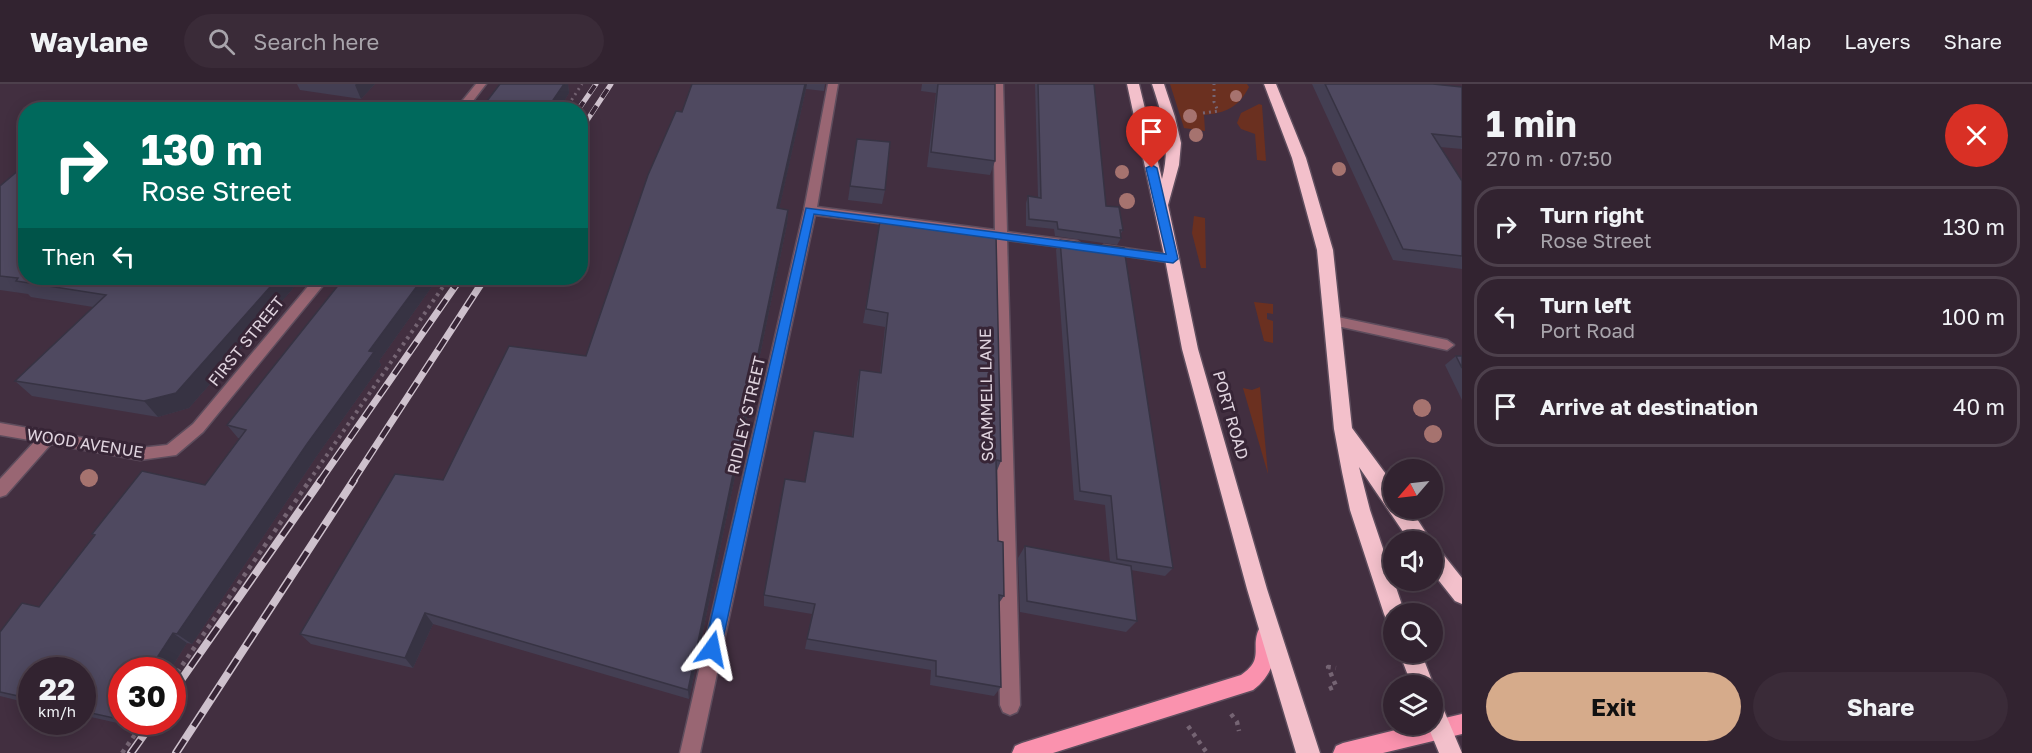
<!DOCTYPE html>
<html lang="en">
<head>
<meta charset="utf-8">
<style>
  :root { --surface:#322330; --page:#3a2b38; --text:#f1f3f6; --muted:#a8a4ab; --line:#4d404c; --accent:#d6ab8b }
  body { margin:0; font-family:"Golos Text",sans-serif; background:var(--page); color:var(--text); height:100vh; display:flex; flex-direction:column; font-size:22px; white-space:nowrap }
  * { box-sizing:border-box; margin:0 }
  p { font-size:20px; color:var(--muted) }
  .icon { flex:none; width:33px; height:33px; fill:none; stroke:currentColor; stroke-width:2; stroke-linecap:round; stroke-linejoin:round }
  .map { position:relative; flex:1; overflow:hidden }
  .details { display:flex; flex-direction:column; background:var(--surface); width:570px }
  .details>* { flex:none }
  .guide { position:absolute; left:18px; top:18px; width:570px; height:183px; border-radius:24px; box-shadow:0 3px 15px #0003,0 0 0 2px var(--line); background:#00695c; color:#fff; overflow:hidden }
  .needle { width:39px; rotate:242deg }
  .buttons { position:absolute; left:1383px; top:375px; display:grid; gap:12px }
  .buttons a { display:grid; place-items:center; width:60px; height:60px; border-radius:50%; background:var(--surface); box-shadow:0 3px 15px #0003,0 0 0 2px var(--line); font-size:30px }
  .speed { position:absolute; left:18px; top:573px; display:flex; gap:12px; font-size:30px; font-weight:700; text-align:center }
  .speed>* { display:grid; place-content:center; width:78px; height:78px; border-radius:50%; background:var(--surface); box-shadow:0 3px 15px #0003,0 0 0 2px var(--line); line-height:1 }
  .speed small { font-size:15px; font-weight:400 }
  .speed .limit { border:9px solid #d22; background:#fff; color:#111 }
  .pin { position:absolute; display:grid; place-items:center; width:51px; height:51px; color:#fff; margin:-62px -26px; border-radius:50% 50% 50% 0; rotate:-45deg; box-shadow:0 0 6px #0007 }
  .pin .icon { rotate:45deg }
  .me { position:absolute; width:66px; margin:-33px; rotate:12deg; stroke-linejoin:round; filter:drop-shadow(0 0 4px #0008) }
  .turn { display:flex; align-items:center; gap:21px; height:126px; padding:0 24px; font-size:27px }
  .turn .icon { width:78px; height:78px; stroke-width:2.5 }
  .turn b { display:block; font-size:42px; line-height:51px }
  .then { display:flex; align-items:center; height:57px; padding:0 24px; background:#0003; gap:12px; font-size:22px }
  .round { display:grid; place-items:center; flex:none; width:63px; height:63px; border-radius:32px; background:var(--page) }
  .summary { display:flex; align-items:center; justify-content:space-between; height:102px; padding:0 24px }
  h1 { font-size:36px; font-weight:700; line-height:45px }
  .primary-button { display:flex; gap:12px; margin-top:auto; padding:12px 24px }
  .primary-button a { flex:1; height:69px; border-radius:36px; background:var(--accent); color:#111; font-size:24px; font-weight:700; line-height:69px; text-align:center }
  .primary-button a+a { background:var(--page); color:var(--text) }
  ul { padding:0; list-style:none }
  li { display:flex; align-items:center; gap:18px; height:81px; margin:0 12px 9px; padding:0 12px; border:3px solid var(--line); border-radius:24px }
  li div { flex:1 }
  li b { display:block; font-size:22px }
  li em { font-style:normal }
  header { display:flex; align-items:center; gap:36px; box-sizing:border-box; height:84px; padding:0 30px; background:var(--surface); border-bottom:2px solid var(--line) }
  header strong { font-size:28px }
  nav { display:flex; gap:33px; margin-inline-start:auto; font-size:21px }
  .search { width:420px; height:54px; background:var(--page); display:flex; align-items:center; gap:15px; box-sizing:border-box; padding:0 21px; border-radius:33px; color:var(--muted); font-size:22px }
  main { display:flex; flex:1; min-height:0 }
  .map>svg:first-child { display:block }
  .green { fill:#6b3020 }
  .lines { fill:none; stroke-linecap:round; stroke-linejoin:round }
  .minor-casing { stroke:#5e4d5d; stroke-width:3 }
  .major-casing { stroke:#5e4d5d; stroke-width:3 }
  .highway-casing { stroke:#5e4d5d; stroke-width:3 }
  .path-far2 { stroke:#756473; stroke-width:3; stroke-dasharray:2 4; stroke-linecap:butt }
  .path-far1 { stroke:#756473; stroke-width:4; stroke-dasharray:3 4.5; stroke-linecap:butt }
  .path { stroke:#756473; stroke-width:4.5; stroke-dasharray:4 5; stroke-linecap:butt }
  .minor { fill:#996673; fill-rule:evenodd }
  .major { fill:#fa92ae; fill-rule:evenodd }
  .highway { fill:#f3c0cb; fill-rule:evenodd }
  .rail-far2-casing { stroke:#cec1cd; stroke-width:5 }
  .rail-far1-casing { stroke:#cec1cd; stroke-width:7 }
  .rail-casing { stroke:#cec1cd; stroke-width:8 }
  .rail-far2 { stroke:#372536; stroke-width:4; stroke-dasharray:10; stroke-linecap:butt }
  .rail-far1 { stroke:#372536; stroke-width:4.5; stroke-dasharray:13; stroke-linecap:butt }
  .rail { stroke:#372536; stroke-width:5; stroke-dasharray:16; stroke-linecap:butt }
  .tree { fill:#a6736f }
  .wall { fill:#443f53 }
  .shaded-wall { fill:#373343 }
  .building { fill:#4f4960; stroke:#373343; stroke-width:1.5 }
  .route { fill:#1a73e8; stroke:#114b97; stroke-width:1.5 }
  .labels { text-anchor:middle; stroke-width:6; stroke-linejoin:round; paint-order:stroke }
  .street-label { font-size:16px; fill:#e0d4df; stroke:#372536 }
</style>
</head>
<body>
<header>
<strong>Waylane</strong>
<div class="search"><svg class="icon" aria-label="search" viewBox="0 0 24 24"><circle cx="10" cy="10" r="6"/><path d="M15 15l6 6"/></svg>Search here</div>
<nav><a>Map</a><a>Layers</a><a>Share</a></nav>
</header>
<main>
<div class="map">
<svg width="1462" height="669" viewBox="0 0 1462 669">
  <rect width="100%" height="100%" fill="#422f40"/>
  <g class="green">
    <path d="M1170,0H1247L1249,3C1239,23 1226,29 1204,31L1205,47L1184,44Z"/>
    <polygon points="1259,20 1262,21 1266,77 1257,76 1255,50 1241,45 1237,39 1241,29"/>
    <polygon points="1194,132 1205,134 1206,184 1201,184 1192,149"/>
    <polygon points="1254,218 1273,220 1273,230 1267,229 1267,235 1273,237 1273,259 1264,257"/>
    <polygon points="1260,303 1268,390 1243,304 1252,306"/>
  </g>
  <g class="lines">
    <g class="minor-casing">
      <g id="minor">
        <polygon points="476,0 486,0 466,26 455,26"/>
        <polygon points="828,0 838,0 817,123 995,146 993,0 1003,0 1007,148 1077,157 1083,161 1077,165 1007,156 1020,621 1017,628 1010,631 1003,628 1000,621 995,154 815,131 700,669 680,669 804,126"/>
        <polygon points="1104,161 1173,171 1179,175 1173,179 1100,168 1098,165"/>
        <polygon points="315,194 329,194 203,348 176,371 140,376 51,360 6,411 0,413 0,395 35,357 0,351 0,339 140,364 167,361 193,340"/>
        <polygon points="1333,232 1447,256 1454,261 1447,266 1328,240 1326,237"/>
      </g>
    </g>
    <g class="major-casing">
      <g id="major">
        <path d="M1265,542L1271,545C1281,568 1272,592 1253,606L1053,669H1012L1015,662L1022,659L1241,591C1265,575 1250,564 1259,545Z"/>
        <polygon points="1462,630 1462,650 1383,669 1333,669 1336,662 1343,659 1420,640 1432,640 1432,637"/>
      </g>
    </g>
    <g class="highway-casing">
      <g id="highway">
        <path d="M1127,0H1139L1162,95C1171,61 1163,33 1152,0H1164L1175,33L1181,59L1179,81L1168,121L1198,265L1267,505L1320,669H1296L1247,505L1182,265L1165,175Z"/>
        <polygon points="1264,0 1276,0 1306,74 1333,166 1352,344 1394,401 1394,424 1410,424 1432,458 1410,458 1359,383 1370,426 1405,530 1394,530 1394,539 1387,537 1384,530 1350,426 1342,388 1334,345 1317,166 1292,74"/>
        <polygon points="1432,462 1439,465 1462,494 1462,520 1455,517 1432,488"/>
        <polygon points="1399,568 1421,568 1434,602 1432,606 1432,602 1412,602"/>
        <polygon points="1432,614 1440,617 1462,669 1439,669 1427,640 1432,640"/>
      </g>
    </g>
    <g class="path-far2">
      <polyline points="565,26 582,0"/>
      <polyline points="1203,29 1218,27 1214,18 1214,0"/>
    </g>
    <polyline class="path-far1" points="309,397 449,194"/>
    <g class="path">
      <polyline points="172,596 310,396"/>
      <polyline points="1329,605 1336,602 1328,583 1336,584"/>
      <polyline points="1231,630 1237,638 1239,647"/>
      <polyline points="1188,642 1207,669"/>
      <polyline points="122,669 144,638"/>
    </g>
    <use href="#minor" class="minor"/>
    <use href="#major" class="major"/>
    <use href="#highway" class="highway"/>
    <g class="rail-far2-casing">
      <g id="rail-far2">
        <polyline points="578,26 596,0"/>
        <polyline points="580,47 611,0"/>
      </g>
    </g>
    <g class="rail-far1-casing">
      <g id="rail-far1">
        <polyline points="320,397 461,194"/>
        <polyline points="353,397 485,194"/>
      </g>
    </g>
    <g class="rail-casing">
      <g id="rail">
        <polyline points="172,609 321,396"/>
        <polyline points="131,669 153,638"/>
        <polyline points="176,669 354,396"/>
      </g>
    </g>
    <use href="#rail-far2" class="rail-far2"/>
    <use href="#rail-far1" class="rail-far1"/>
    <use href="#rail" class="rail"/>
  </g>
  <g class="tree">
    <circle cx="1236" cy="12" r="6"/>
    <circle cx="1190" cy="32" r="7"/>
    <circle cx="1196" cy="51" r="7"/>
    <circle cx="1339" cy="85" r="7"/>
    <circle cx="1122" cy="88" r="7"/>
    <circle cx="1127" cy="117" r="8"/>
    <circle cx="1422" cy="324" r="9"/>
    <circle cx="1433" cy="350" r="9"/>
    <circle cx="89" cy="394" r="9"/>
  </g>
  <g class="wall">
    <polygon points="297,0 375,0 361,15 300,6"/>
    <polygon points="500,0 568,0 569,9 559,26 480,26"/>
    <polygon points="692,0 825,0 824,7 806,5 779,125 788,126 787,140 689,615 433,540 413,584 311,560 300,550 443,396 586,272 682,28"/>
    <polygon points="922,0 995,0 995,77 990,91 927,83 936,9 921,7"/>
    <polygon points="1035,0 1094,0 1106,122 1123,146 1120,151 1121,154 1117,161 1055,152 1054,145 1026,142 1026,119 1028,112 1038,113"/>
    <polygon points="1312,0 1433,0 1462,3 1462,65 1440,63 1462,97 1462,185 1393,176"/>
    <polygon points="857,55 885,106 882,120 848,116"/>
    <polygon points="0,102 302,194 189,324 158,333 32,312 15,297 93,223 31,213 28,210 0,206"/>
    <polygon points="878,151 1001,377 996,389 998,457 1004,512 999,519 1001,603 994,612 930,601 931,586 805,565 812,530 764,522 764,511 805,398 852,352 857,300 860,286 880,289 885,243 863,239"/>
    <polygon points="1060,156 1173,484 1165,492 1131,486 1137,537 1126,548 1020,528 1018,474 1025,462 1110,478 1105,421 1074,416 1056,166"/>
    <polygon points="344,194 438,194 379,277 381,281 316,373 192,560 187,559 170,586 122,586 122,638 138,638 135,643 82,631 82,586 32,586 32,620 0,612 0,548 39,523 94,452 92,450 205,401 240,354 238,354 227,341"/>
    <polygon points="1456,272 1462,272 1462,316 1445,281"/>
  </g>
  <g class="shaded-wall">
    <polygon points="356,0 375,0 361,15 355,1"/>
    <polygon points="564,0 568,0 569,9 559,26 550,26 549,22"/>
    <polygon points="805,0 807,0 806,5 776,139 777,124"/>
    <polygon points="788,126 787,140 689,615 688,606"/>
    <polygon points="278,194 302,194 189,324 158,333 144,317"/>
    <polygon points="423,194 438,194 379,277 381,281 316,373 192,560 177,550 369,267"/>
    <polygon points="425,529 433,540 413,584 405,574"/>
    <polygon points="173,549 187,559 170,586 149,586"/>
    <polygon points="123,638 138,638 135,643"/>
  </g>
  <g class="building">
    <polygon points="500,0 564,0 549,22 544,21 541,26 480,26"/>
    <polygon points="692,0 805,0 777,124 788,126 688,606 425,529 405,574 300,550 395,390 443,396 509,262 586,272 648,91 676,27 682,28"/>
    <polygon points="938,0 995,0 995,77 931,68"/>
    <polygon points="1038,0 1094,0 1106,122 1119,123 1123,146 1120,146 1121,154 1058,145 1057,138 1029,135 1028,112 1041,114"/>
    <polygon points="1325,0 1433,0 1462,3 1462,53 1432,50 1462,97 1462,172 1403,165"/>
    <polygon points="857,55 890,58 885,106 850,102"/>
    <polygon points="26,80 26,194 278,194 176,309 144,317 15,297 106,211 16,197 18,194 0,192 0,102"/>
    <polygon points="880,137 996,151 1001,377 996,376 998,457 1003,458 1004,512 999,511 1001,603 936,592 936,577 807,555 815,520 764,511 785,395 805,398 814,347 853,353 860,286 881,289 888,229 866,225"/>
    <polygon points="1060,156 1124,164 1173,484 1117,475 1111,412 1080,407"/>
    <polygon points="344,194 423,194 369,267 374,268 307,360 177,550 173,549 149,586 122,586 122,630 118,635 82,627 82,586 32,586 32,615 0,608 0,548 22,519 39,523 95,451 92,450 142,387 205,401 246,346 227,341"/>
    <polygon points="1456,272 1462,272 1462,284"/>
    <polygon points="1025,462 1131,482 1137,537 1027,517"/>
  </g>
  <polygon class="route" points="1152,81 1157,84 1178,175 1173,179 814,130 721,565 718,571 712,573 707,571 704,565 806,124 1166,170 1146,84"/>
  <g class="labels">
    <g class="street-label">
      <text transform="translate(246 257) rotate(-51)" y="6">FIRST STREET</text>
      <text transform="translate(986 311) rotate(-91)" y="6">SCAMMELL LANE</text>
      <text transform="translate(746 331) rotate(-77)" y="6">RIDLEY STREET</text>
      <text transform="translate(1231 331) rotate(74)" y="6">PORT ROAD</text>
      <text transform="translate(85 359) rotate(9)" y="6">WOOD AVENUE</text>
    </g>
  </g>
</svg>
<div class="buttons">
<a><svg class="needle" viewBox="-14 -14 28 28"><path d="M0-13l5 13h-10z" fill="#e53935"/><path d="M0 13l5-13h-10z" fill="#a8a4ab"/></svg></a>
<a><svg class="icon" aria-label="sound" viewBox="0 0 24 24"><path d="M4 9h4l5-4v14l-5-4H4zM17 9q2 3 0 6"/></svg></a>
<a><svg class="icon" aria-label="search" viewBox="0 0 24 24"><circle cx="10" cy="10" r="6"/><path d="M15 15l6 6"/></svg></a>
<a><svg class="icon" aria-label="layers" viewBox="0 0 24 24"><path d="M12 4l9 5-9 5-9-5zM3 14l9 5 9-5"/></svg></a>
</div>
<div class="speed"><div>22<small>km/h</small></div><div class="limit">30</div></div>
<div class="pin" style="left:1152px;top:84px;background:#d93025"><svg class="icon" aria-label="arrive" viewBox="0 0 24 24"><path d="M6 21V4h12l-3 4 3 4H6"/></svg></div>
<svg class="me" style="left:712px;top:565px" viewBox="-20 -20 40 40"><path d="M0-17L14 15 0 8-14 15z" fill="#1a73e8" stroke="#fff" stroke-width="4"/></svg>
<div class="guide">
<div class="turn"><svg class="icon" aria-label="right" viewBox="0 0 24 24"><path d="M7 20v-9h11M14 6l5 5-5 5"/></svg><div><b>130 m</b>Rose Street</div></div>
<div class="then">Then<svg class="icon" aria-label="left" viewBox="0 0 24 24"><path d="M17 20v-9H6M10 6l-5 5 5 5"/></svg></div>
</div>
</div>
<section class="details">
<div class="summary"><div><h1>1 min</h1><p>270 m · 07:50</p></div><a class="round" style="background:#d93025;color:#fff"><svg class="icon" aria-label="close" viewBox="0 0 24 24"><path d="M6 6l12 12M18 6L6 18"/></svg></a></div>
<ul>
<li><svg class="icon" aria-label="right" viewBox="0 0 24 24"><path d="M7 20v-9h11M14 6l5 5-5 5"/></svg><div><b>Turn right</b><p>Rose Street</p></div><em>130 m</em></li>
<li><svg class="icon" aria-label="left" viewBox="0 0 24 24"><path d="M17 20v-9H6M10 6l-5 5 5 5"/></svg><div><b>Turn left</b><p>Port Road</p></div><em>100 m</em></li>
<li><svg class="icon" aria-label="arrive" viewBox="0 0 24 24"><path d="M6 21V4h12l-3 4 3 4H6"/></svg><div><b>Arrive at destination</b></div><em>40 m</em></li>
</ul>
<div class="primary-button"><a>Exit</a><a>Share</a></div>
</section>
</main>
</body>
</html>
